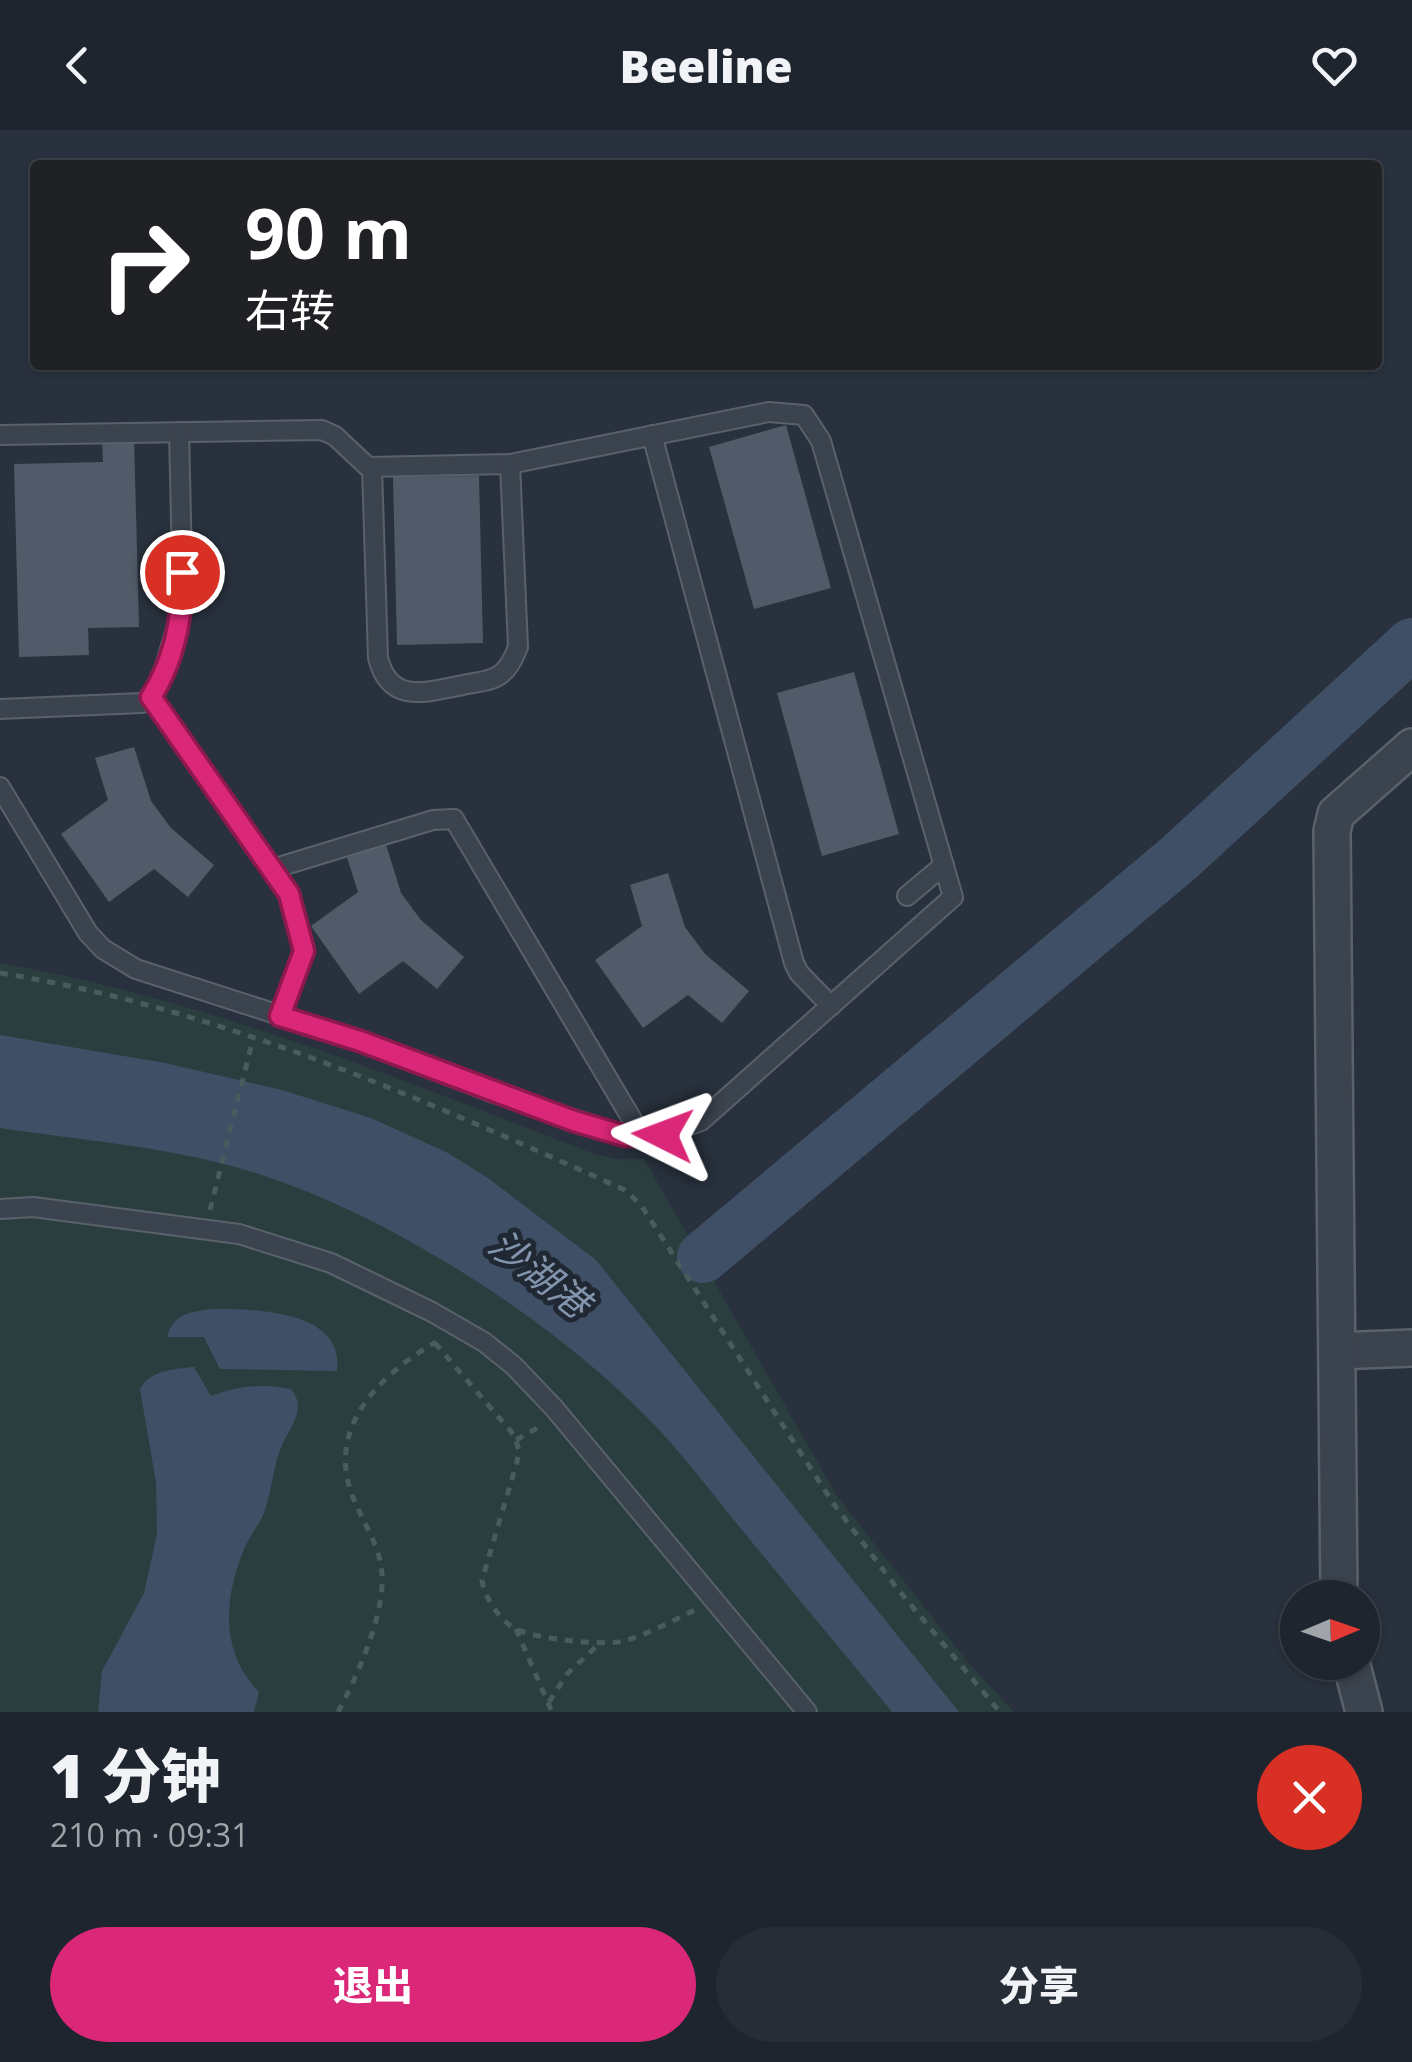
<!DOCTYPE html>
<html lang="zh">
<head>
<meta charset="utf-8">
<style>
  :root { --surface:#1e252e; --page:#262d36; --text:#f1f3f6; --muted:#a1a5aa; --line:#3c424a; --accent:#db2777 }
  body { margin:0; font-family:"Open Sans","Noto Sans SC",sans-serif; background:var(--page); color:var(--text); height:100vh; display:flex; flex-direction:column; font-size:38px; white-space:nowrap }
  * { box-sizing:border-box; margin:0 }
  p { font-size:32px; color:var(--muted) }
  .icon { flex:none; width:55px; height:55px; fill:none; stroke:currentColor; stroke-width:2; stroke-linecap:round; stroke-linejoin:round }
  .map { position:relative; height:1582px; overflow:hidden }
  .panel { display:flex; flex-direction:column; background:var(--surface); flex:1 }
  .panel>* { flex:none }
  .guide { position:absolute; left:30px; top:30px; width:1352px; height:210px; border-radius:10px; box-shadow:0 2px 8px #0004,0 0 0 2px var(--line); background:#202124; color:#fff; overflow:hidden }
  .needle { width:65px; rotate:88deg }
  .controls { position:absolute; left:1280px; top:1450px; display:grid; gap:20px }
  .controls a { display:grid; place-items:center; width:100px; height:100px; border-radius:50%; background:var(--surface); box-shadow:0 2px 8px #0004,0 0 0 2px var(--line); font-size:50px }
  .pin { position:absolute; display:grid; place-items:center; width:85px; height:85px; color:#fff; margin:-42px; border:5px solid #fff; border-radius:50%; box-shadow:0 2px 10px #0007 }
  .me { position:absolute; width:110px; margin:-55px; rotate:273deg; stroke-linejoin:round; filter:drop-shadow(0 0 8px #0008) }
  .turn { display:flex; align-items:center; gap:35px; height:210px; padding:0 50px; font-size:45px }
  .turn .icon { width:130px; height:130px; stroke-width:2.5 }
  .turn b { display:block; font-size:70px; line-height:85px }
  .round { display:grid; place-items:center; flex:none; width:105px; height:105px; border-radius:52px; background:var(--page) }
  .headline { display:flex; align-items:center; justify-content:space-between; height:170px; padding:0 50px }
  h1 { font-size:60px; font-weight:800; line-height:75px }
  .button { display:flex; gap:20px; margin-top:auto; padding:20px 50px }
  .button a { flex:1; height:115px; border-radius:60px; background:var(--accent); color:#fff; font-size:40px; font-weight:800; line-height:115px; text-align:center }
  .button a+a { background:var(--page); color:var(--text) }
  header { display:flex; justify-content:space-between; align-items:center; height:130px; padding:0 50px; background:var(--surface); font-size:45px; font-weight:800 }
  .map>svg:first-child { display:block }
  .green { fill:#2b3e3f }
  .water { fill:#3f4f65 }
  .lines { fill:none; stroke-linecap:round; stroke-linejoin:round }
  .river { stroke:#3f4f65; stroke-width:52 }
  .building { fill:#515a68 }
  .lane-casing { stroke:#59616b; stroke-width:22 }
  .street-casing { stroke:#59616b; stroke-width:40 }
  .path { stroke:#4a5b5d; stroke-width:5; stroke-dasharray:8 8; stroke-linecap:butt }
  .lane { stroke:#3b434e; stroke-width:18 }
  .street { stroke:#3b434e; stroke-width:35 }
  .route-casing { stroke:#8e194d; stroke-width:25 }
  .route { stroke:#db2777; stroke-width:18 }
  .labels { text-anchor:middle; stroke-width:10; stroke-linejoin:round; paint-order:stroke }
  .water-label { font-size:38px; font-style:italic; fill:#8295ad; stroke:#202833 }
</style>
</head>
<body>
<header><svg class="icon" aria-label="back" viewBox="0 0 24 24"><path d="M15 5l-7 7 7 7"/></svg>Beeline<svg class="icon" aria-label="heart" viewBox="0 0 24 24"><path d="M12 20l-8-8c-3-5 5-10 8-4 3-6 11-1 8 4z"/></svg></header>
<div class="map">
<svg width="1412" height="1582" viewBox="0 0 1412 1582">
  <rect width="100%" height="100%" fill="#28313d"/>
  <path class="green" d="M0,833C205,869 398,948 592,1023L615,1029H644L837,1366L966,1530L1014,1582H0Z"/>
  <g class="water">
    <path d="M0,905L165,933L282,960L371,988L448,1023L488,1048L596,1130L959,1582H892C842,1521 792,1461 742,1400C715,1367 689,1332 660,1301C560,1193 381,1078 239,1038C162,1016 79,1010 0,998Z"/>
    <path d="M212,1179C252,1179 345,1179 337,1241L220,1239L204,1207H167C173,1183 191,1182 212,1179Z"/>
    <path d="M194,1237L211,1266C239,1256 262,1253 291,1259C307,1278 291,1296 282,1315C273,1336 272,1361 264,1383C259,1395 250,1405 245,1417C224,1466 219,1521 259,1562L254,1582H98L102,1541L144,1463L157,1404L156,1353L140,1259C150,1240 174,1239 194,1237Z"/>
  </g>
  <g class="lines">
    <polyline class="river" points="703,1127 1179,728 1412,514"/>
  </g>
  <g class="building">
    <polygon points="786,295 831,458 754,479 709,317"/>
    <polygon points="134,307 139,497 88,498 89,525 19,527 14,334 103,332 102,308"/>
    <polygon points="479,346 483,513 397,515 393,347"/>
    <polygon points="854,542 899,704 822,726 777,563"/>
    <polygon points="134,617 151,671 171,698 214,735 188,767 154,739 109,772 61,704 108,670 95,628"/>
    <polygon points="384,708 401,763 421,790 464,827 437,859 403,831 359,864 311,796 358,762 345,721"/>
    <polygon points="668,743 685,797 705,824 749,861 722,893 688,865 643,898 595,830 642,796 630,755"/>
  </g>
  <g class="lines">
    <g class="lane-casing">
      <g id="lane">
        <polyline points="0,305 322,300 335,306 368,337 510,334 769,282 804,285 821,311 953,767 701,991 663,1005 643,1008 625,1006 491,962 360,911 136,839 103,819 88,803 0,657"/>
        <polyline points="652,305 794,833 799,843 831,876"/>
        <path d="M372,337L378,528C390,575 426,562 463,555C475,552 491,552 501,544C509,538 515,525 518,517L510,334"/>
        <polyline points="151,567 289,764 304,821 280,886"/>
        <polyline points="0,579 142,573 151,567 160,553 183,476 179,302"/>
        <polyline points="272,739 433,690 454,689 643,1008"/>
        <polyline points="907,766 944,735"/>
        <polyline points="0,1079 33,1077 239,1104 331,1133 432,1182 484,1212 514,1236 554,1278 807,1582"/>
      </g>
    </g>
    <g class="street-casing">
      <g id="street">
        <polyline points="1337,1221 1412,1218"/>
        <polyline points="1339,1468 1332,701 1336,684 1412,617"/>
        <polyline points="1351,1532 1364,1582"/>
      </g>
    </g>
    <g class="path">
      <path d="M0,843C219,878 425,970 625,1060L641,1075L833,1373L896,1457L1000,1582"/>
      <polyline points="210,1080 253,909"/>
      <path d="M435,1213L514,1305L519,1320L517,1332L482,1450C484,1467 500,1491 516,1499C536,1509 603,1516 624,1511C648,1504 672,1491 695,1480"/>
      <polyline points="516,1310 539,1297"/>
      <polyline points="516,1499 552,1582"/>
      <polyline points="549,1572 567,1544 599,1514"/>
      <path d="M338,1582C357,1547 385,1484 382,1444C380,1415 362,1391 352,1365C326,1296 382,1243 436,1212"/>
    </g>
    <use href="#lane" class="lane"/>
    <use href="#street" class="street"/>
  </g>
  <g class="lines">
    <g class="route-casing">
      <path id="route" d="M182,442C183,485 175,529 151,567L289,764L304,821L280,886L360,911L574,991L625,1006L663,1005"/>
    </g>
    <use href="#route" class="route"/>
  </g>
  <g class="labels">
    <g class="water-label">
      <text transform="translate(539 1144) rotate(38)" y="13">沙湖港</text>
    </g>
  </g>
</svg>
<div class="controls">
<a><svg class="needle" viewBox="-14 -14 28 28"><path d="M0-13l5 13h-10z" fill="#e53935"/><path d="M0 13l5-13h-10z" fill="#a1a5aa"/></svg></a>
</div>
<div class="pin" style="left:182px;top:442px;background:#d93025"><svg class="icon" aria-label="arrive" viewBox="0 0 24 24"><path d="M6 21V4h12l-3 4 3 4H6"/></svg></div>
<svg class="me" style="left:663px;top:1005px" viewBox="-20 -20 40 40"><path d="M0-17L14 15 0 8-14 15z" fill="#db2777" stroke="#fff" stroke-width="4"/></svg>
<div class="guide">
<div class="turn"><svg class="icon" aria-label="right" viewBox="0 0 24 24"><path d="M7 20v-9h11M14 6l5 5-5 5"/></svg><div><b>90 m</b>右转</div></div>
</div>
</div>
<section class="panel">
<div class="headline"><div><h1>1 分钟</h1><p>210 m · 09:31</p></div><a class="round" style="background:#d93025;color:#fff"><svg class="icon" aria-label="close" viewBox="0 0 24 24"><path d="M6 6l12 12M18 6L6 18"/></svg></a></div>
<div class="button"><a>退出</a><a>分享</a></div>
</section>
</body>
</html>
